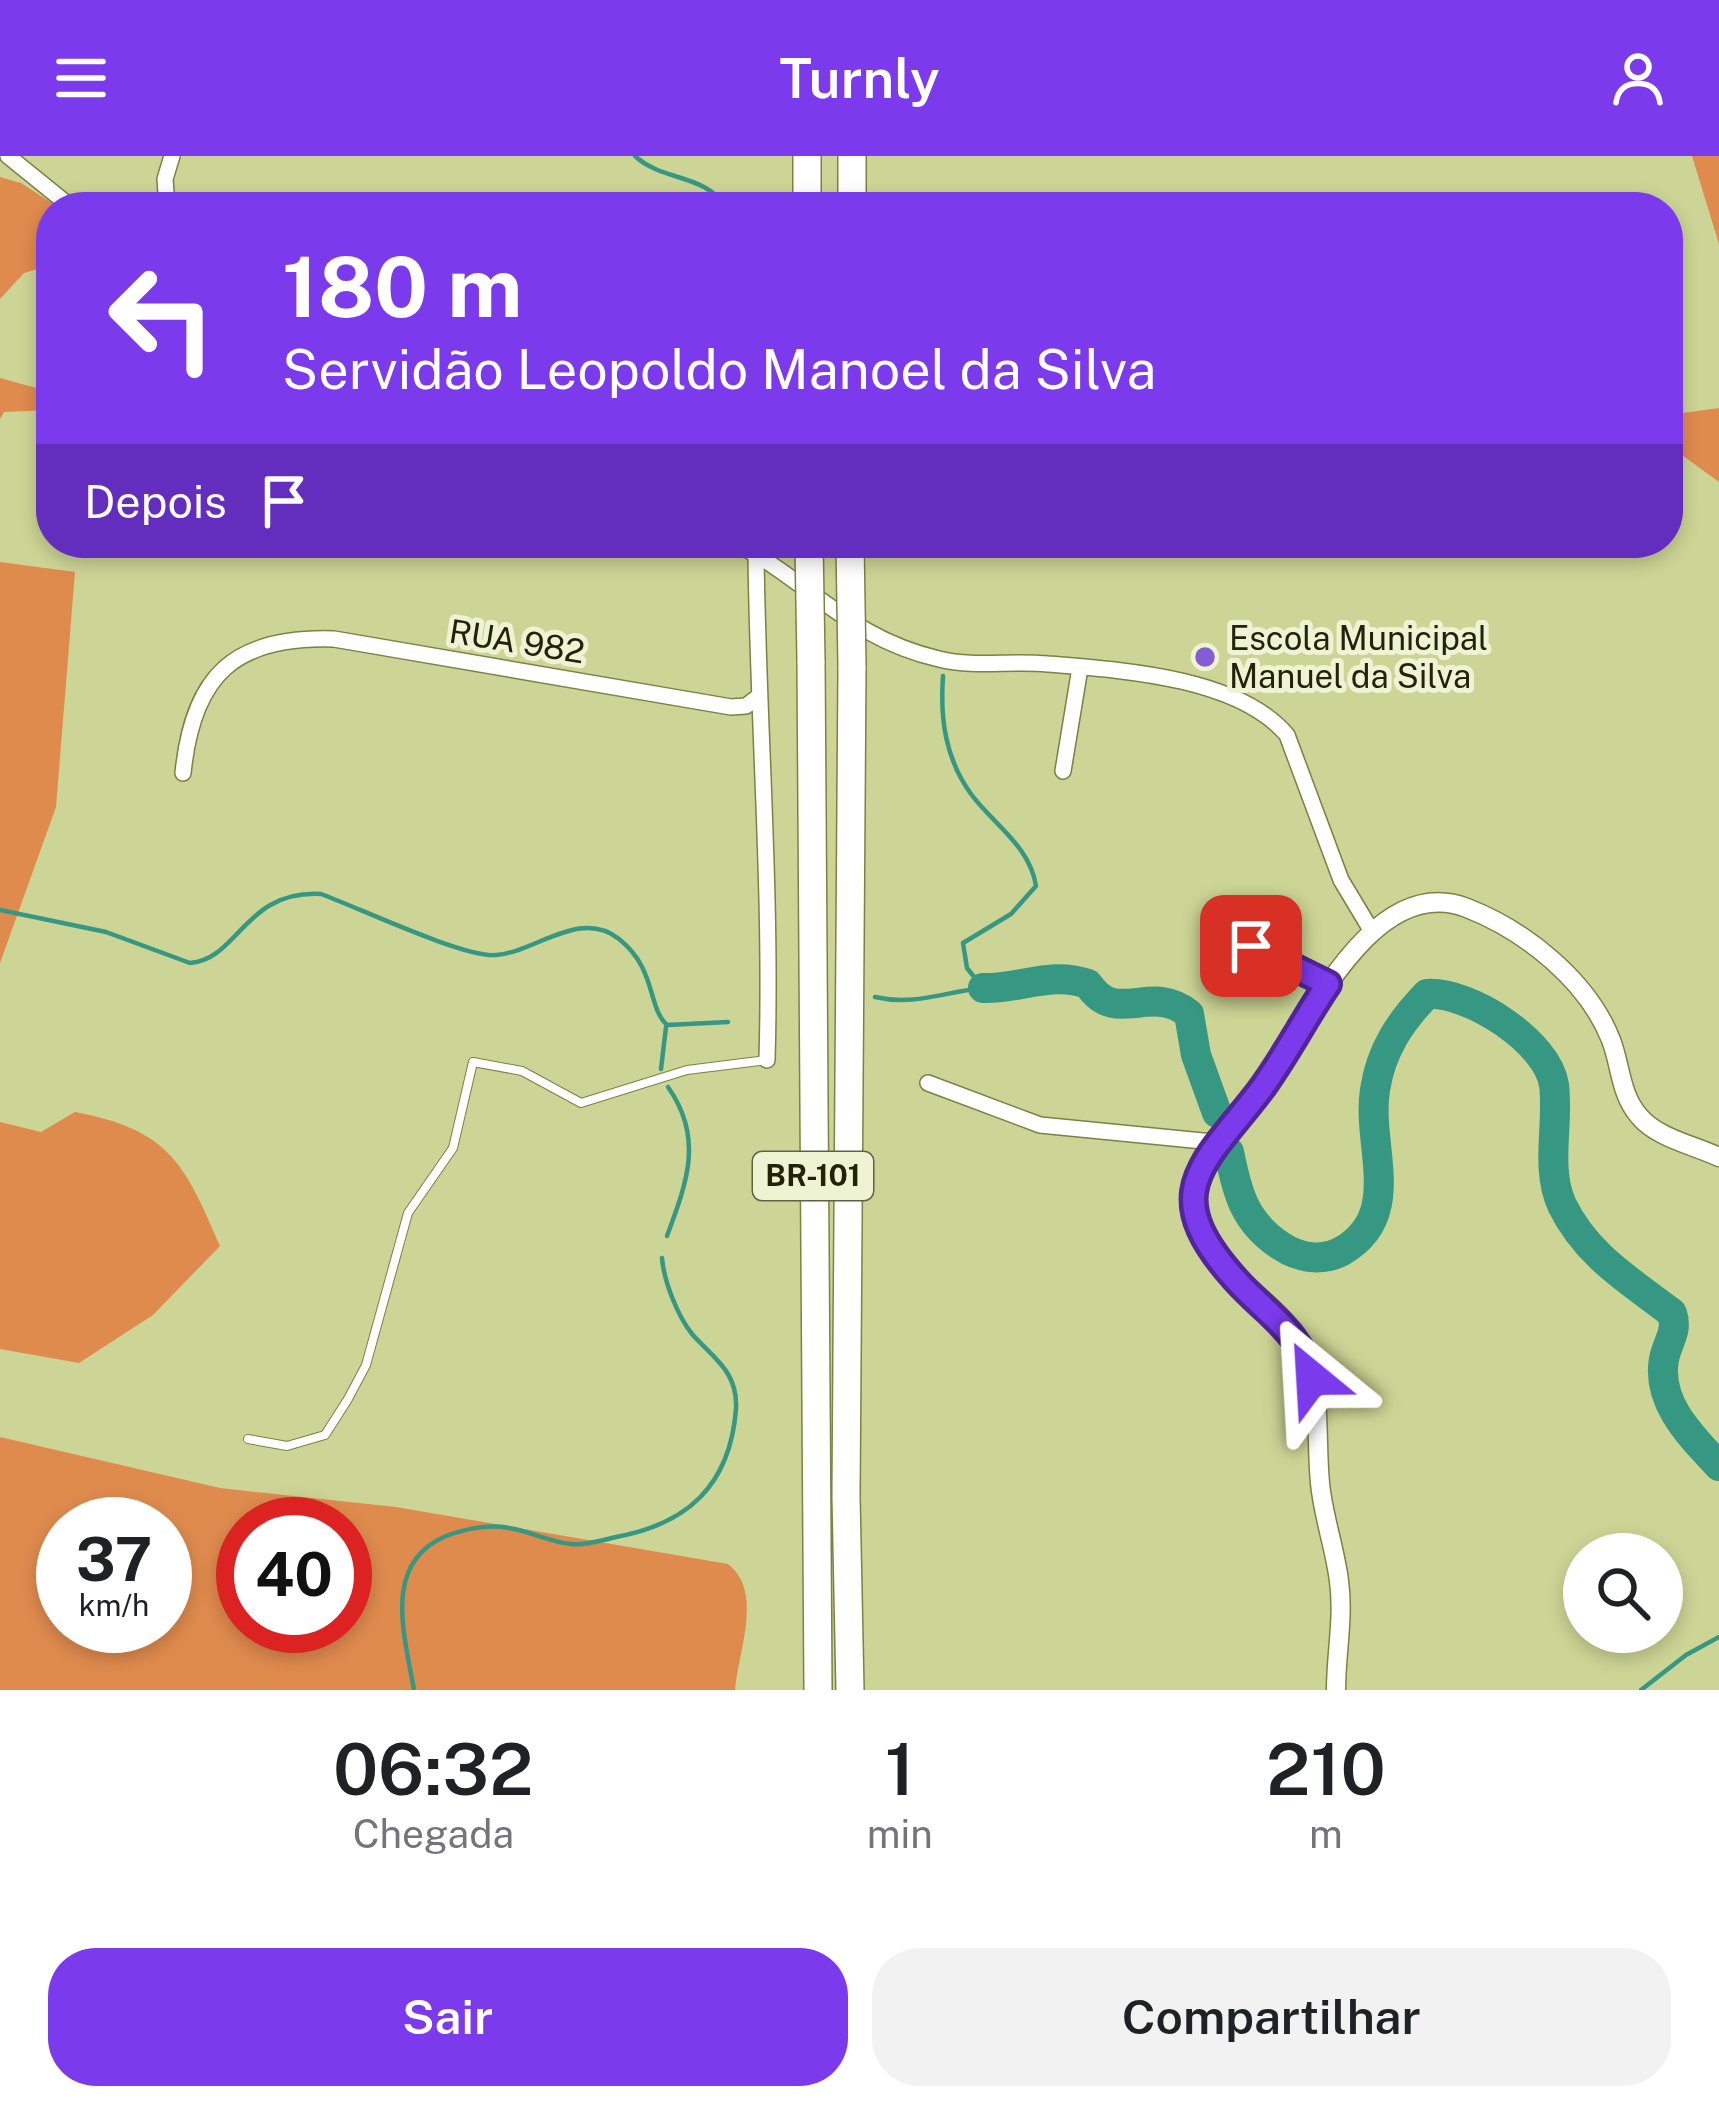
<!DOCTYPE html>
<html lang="pt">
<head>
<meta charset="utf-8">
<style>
  :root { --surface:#fff; --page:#f2f2f2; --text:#202124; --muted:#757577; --accent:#7c3aed }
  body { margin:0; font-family:"Public Sans",sans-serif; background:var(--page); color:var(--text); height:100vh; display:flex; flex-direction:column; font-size:45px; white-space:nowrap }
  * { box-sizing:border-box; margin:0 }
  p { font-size:39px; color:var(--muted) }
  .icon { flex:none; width:66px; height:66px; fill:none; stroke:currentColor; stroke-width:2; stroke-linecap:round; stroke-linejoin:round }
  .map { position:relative; height:1534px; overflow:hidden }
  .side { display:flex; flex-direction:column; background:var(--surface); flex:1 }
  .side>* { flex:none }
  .top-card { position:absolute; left:36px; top:36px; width:1647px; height:366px; border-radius:48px; box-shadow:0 6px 18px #0003; background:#7c3aed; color:#fff; overflow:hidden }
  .tools { position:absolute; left:1563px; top:1377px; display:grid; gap:24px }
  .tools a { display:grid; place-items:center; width:120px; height:120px; border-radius:50%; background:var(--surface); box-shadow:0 6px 18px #0003; font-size:60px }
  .speed { position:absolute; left:36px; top:1341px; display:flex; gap:24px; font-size:60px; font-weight:700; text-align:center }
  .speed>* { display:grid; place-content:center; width:156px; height:156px; border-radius:50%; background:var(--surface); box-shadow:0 6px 18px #0003; line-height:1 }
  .speed small { font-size:30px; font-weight:400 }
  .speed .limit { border:18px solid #d22; background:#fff; color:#111 }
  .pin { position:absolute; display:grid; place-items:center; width:102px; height:102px; color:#fff; margin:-51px; border-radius:24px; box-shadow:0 6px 18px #0006 }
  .me { position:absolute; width:132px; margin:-66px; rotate:333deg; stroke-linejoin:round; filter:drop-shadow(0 0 9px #0008) }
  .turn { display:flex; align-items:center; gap:42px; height:252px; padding:0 48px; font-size:54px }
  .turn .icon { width:156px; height:156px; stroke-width:2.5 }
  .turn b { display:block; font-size:84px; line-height:102px }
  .then { display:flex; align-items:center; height:114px; padding:0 48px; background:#0003; gap:24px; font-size:45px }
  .eta { display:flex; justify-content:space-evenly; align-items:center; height:204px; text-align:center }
  .eta b { font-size:72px; font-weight:600; line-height:84px }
  .primary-button { display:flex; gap:24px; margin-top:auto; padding:24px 48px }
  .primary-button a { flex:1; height:138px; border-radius:48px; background:var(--accent); color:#fff; font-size:48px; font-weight:600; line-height:138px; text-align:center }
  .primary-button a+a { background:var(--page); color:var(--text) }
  header { display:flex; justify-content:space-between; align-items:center; height:156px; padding:0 48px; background:var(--accent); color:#fff; font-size:54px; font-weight:600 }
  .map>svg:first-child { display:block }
  .green { fill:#e08b4e; fill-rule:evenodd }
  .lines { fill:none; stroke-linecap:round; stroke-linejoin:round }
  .stream { stroke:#369882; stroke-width:4.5 }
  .river { stroke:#369882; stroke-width:30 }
  .service-casing { stroke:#7a8244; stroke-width:10 }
  .minor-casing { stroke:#7a8244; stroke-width:18 }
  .tertiary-casing { stroke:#7a8244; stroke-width:21 }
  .motorway-casing { stroke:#7a8244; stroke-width:30 }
  .service { stroke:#fff; stroke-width:8 }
  .minor { stroke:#fff; stroke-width:15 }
  .tertiary { stroke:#fff; stroke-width:18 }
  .motorway { stroke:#fff; stroke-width:27 }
  .motorway-bridge-casing { stroke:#7a8244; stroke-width:30; stroke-linecap:butt }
  .motorway-bridge { stroke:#fff; stroke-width:27 }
  .route-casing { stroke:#51269a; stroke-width:30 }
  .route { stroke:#7c3aed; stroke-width:21 }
  .poi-dot { fill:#835cd6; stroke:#eef3d3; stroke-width:4.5 }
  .labels { text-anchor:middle; stroke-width:10; stroke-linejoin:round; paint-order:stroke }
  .shield { fill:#eef3d3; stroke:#5f6246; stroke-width:3 }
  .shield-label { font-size:30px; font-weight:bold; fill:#22240a }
  .poi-label { font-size:33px; fill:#22240a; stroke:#eef3d3; text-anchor:start }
  .street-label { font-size:33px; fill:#22240a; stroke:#eef3d3 }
</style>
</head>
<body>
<header><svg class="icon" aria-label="menu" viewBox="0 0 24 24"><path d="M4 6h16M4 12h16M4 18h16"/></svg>Turnly<svg class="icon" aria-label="person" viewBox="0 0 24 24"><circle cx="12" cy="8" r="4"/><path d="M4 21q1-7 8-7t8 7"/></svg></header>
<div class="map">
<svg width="1719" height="1534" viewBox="0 0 1719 1534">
  <rect width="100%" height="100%" fill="#ccd595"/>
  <g class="green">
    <polygon points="1692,0 1719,0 1719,88"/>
    <polygon points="0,21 21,27 58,51 51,51 51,109 24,117 0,143"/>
    <polygon points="0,222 51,236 51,254 4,256 0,263"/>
    <polygon points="1719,252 1719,326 1668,289 1668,259"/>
    <polygon points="0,406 75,416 56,651 0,807"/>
    <path d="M75,956C169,974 184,1006 220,1090L153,1159L79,1207L0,1193V966L41,976Z"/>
    <path d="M0,1281L220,1332L396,1351L728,1408C764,1436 738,1495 735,1534H0ZM63,1368H165V1470H63ZM345,1368V1470H243V1368Z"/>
  </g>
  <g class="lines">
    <g class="stream">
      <path d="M635,0C663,26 704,17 726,51"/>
      <path d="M943,520C940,562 945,602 971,638C993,668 1030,690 1036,730L1011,758L963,787L967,812L983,832"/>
      <path d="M0,754L106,776L190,807C239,803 244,734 321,738C357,751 464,802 496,799C536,796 580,752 619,783C657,813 647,851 667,869L728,866"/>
      <path d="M875,841C914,850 944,836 983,832"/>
      <polyline points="661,913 666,871"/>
      <path d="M667,1080C687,1026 704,982 668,931"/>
      <path d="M414,1534C405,1481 381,1407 446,1380C464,1373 489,1368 509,1372C529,1375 550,1386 571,1388C585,1390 602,1384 616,1381C687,1368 730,1330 736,1253C738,1215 713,1202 692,1178C677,1159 664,1125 662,1102"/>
      <polyline points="1641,1534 1686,1499 1719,1481"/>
    </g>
    <g class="river">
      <path d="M983,832C1021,833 1051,815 1088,828C1116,871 1151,826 1189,858L1196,899L1217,957"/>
      <path d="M1229,996C1237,1036 1244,1066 1281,1090C1299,1102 1322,1106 1342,1095C1405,1059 1366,990 1375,934C1381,894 1400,866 1427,838C1469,835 1548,886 1554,929C1559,968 1545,1012 1562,1049C1586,1099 1630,1125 1672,1157C1678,1176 1668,1184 1664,1203C1656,1247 1692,1281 1719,1310"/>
    </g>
    <g class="service-casing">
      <g id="service">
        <polyline points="1228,781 1327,828"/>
        <polyline points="248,1283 287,1290 325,1279 348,1243 366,1209 408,1057 453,992 473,906 522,915 581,947 687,914 767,904"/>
      </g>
    </g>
    <g class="minor-casing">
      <g id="minor">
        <polyline points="8,0 71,51"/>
        <polyline points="167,51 165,23 172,0"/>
        <path d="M735,387C811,426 848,482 939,503C975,512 1012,504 1048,508C1121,514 1238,521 1287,579L1341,724L1371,774"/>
        <path d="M756,399C758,568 772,735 767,904"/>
        <polyline points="1063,615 1080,512"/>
        <path d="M183,617C193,519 234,480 334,483L731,551L746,550L758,541"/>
        <polyline points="928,927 1040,969 1213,986"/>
      </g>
    </g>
    <g class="tertiary-casing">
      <path id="tertiary" d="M1336,1534C1336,1497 1344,1462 1339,1425C1335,1392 1323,1360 1320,1327C1316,1286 1321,1241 1307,1201C1281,1133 1195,1122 1194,1032C1194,992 1236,965 1258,937C1303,879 1369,714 1467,752C1526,775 1588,825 1611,884C1621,910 1620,938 1639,960C1657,982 1693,989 1719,1001"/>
    </g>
    <g class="motorway-casing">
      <g id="motorway">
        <polyline points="852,0 852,51"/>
        <polyline points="807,51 807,0"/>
        <polyline points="811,505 818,1534"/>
        <polyline points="850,1534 846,1340 852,511"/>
      </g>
    </g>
    <use href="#service" class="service"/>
    <use href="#minor" class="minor"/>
    <use href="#tertiary" class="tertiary"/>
    <use href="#motorway" class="motorway"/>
    <g class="motorway-bridge-casing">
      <g id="motorway-bridge">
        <polyline points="809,387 811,505"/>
        <polyline points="850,387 852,511"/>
      </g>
    </g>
    <use href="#motorway-bridge" class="motorway-bridge"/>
  </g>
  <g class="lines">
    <g class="route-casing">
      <path id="route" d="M1251,790L1328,828C1304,863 1284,903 1259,936C1203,1009 1157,1036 1235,1123C1266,1158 1300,1174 1312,1222"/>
    </g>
    <use href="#route" class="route"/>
  </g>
  <circle class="poi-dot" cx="1205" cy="501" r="12"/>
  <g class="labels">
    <rect class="shield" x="753" y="996" width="120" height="48" rx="9"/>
    <g class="shield-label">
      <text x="813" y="1030">BR-101</text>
    </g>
    <g class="poi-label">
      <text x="1229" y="494">Escola Municipal<tspan x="1229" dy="38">Manuel da Silva</tspan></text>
    </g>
    <g class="street-label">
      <text transform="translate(517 485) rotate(9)" y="12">RUA 982</text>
    </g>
  </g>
</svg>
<div class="tools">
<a><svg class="icon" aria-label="search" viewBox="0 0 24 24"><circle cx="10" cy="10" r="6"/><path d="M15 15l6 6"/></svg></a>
</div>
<div class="speed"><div>37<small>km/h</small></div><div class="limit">40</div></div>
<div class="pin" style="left:1251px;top:790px;background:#d93025"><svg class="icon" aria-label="arrive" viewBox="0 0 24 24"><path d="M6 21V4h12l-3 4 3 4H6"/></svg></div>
<svg class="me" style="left:1312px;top:1222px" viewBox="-20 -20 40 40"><path d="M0-17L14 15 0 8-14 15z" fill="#7c3aed" stroke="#fff" stroke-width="4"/></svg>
<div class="top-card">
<div class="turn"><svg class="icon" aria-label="left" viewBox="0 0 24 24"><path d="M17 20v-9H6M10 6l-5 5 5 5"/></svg><div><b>180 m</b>Servidão Leopoldo Manoel da Silva</div></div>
<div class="then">Depois<svg class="icon" aria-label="arrive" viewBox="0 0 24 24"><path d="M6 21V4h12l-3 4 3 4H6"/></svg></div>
</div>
</div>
<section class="side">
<div class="eta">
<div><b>06:32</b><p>Chegada</p></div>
<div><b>1</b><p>min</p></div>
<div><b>210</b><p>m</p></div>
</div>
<div class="primary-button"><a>Sair</a><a>Compartilhar</a></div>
</section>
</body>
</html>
